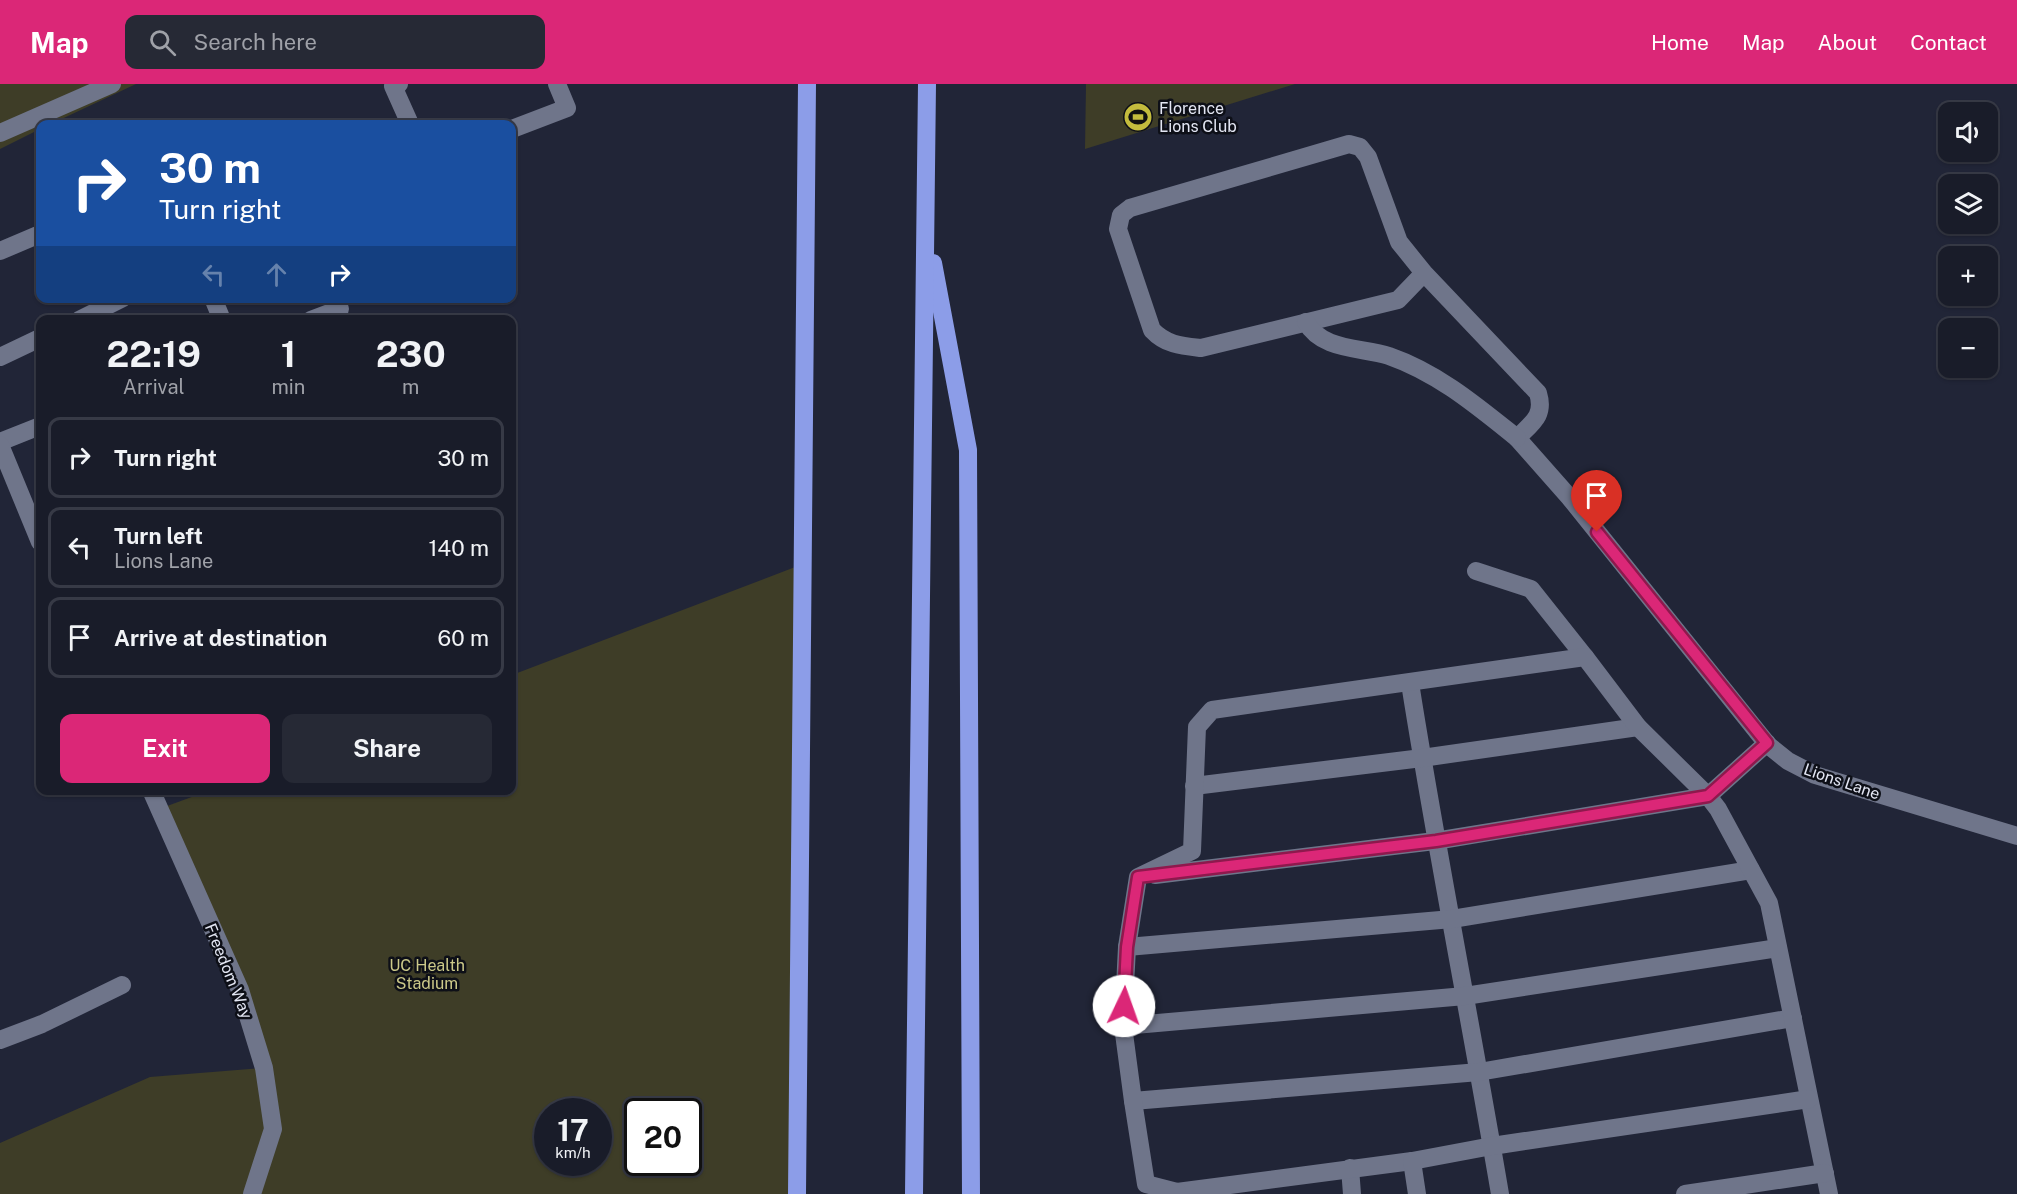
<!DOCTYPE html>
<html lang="en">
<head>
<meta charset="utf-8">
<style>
  :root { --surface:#191c29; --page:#262935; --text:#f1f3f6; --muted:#9fa1a8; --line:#373a46; --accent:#db2777 }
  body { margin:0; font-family:"Public Sans",sans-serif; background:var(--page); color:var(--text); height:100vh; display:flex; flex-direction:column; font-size:22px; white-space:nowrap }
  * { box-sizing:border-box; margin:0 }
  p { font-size:20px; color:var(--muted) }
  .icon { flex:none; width:33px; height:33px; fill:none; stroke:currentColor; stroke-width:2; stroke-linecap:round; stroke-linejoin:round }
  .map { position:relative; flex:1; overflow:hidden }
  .panel { position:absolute; left:36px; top:231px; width:480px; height:480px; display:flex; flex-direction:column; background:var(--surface); border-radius:12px; box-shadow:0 2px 4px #0004,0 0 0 2px var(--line) }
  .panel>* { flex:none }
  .guide { position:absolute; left:36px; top:36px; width:480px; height:183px; border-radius:12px; box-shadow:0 2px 4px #0004,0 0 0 2px var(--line); background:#1a4fa0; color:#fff; overflow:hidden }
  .buttons { position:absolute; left:1938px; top:18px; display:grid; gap:12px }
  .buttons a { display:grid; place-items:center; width:60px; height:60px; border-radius:12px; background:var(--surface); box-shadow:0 2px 4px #0004,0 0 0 2px var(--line); font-size:30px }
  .speed { position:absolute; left:534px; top:1014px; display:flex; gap:12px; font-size:30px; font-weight:700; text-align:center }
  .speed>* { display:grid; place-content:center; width:78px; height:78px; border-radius:50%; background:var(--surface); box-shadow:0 2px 4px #0004,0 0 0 2px var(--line); line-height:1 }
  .speed small { font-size:15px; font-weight:400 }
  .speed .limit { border:3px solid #111; border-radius:9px; background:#fff; color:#111 }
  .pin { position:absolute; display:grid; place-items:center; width:51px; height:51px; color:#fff; margin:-62px -26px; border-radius:50% 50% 50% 0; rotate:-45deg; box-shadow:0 0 6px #0007 }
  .pin .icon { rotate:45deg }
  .me { position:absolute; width:66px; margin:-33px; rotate:3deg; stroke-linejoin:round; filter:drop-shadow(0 0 4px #0008) }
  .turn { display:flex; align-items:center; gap:21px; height:126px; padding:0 24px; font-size:27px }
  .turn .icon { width:78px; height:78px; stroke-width:2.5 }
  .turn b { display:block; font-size:42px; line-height:51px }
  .lanes { display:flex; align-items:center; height:57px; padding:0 24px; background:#0003; justify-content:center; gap:30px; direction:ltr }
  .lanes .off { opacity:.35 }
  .eta { display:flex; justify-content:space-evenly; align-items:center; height:102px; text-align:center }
  .eta b { font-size:36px; font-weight:700; line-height:42px }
  .action { display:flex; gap:12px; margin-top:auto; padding:12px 24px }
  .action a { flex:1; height:69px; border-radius:12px; background:var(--accent); color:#fff; font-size:24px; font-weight:700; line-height:69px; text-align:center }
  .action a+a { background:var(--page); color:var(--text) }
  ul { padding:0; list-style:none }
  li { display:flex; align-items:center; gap:18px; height:81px; margin:0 12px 9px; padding:0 12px; border:3px solid var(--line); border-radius:12px }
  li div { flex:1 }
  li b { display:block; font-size:22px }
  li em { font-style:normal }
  header { display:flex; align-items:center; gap:36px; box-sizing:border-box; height:84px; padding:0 30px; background:var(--accent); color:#fff }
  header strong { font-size:28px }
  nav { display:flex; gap:33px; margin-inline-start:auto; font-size:21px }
  .search { width:420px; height:54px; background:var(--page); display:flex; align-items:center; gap:15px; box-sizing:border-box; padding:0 21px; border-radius:12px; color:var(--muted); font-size:22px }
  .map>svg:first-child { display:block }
  .green { fill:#3e3d27; fill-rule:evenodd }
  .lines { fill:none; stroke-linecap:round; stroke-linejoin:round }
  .minor { stroke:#6f758a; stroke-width:18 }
  .highway { stroke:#8c9de8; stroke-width:18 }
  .route-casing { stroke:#8e194d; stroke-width:15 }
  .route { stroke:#db2777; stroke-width:10 }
  .labels { text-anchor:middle; stroke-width:5; stroke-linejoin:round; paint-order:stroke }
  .poi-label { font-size:16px; fill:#e3e6f3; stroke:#0d0f17; text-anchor:start }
  .street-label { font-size:16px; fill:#e3e6f3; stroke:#0d0f17 }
  .park-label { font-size:16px; fill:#ccc989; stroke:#0d0f17 }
</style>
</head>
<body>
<header>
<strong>Map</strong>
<div class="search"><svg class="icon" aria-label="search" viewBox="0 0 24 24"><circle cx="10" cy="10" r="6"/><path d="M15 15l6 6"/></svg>Search here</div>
<nav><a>Home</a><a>Map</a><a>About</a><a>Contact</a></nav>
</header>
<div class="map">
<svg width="2017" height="1110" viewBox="0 0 2017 1110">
  <rect width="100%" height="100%" fill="#212537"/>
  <g class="green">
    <polygon points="0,0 136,0 51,40 40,40 40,45 0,65"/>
    <polygon points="1086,0 1295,0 1085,65"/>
    <path d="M803,480L797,1110H0V1059L150,993L263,984L159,725L208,707L512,706V591ZM548,1028H598V1078H548ZM638,1028H688V1078H638Z"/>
  </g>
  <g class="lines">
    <g class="minor">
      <polyline points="399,0 393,2 410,40"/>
      <polyline points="512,45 567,24 557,0"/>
      <polyline points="0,49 112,0"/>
      <polyline points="0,167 40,150"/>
      <path d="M1424,189L1398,216L1201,264C1182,262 1166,261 1152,246L1118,145L1121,131L1130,124L1349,60L1360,63L1368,73L1399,158L1424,189L1538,309C1545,332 1532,339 1517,354L1570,414L1768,661L1788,677L1815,691L2017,752"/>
      <polyline points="213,214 222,236"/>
      <polyline points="79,236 123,214"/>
      <polyline points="311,236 340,225"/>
      <path d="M1306,238C1322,267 1361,263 1389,272C1438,289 1477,322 1517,354"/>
      <polyline points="0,273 40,254"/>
      <polyline points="0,358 40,342"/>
      <polyline points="0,361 40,458"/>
      <polyline points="1476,487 1531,505 1585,573"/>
      <path d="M1410,599C1437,770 1471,939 1500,1110"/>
      <polyline points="1194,702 1422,674 1638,643"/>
      <polyline points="151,706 240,906 264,984 273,1045 252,1110"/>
      <polyline points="1155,791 1435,757 1708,712 1767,659"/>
      <polyline points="1127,863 1452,835 1751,786"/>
      <polyline points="1123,942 1465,912 1778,864"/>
      <polyline points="0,956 42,940 122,901"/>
      <polyline points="1133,1017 1479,988 1793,934"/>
      <polyline points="1350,1084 1352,1110"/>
      <polyline points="1177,1108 1412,1077"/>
      <polyline points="1177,1110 1177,1108 1146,1100 1133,1017 1123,942 1127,863 1138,793 1192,767 1197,643 1212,626 1585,573 1638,643 1708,712 1718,725 1769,819 1829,1110"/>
      <polyline points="1417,1110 1412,1077 1492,1062 1809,1015"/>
      <polyline points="1685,1110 1825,1089"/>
    </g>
    <g class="highway">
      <polyline points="933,179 968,366 971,1110"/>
      <polyline points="797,1110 807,0"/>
      <polyline points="914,1110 927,0"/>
    </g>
  </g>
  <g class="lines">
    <g class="route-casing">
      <polyline id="route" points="1124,922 1127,863 1138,793 1436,757 1708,712 1767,659 1597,448"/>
    </g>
    <use href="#route" class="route"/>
  </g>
  <defs>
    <g id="stadium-disc" transform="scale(1.5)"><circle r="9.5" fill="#c4bc3d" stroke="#0d0f17"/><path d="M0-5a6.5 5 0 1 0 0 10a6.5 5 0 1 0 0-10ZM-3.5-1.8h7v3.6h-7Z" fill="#111"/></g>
  </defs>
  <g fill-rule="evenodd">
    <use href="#stadium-disc" x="1138" y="33"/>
  </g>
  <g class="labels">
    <g class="poi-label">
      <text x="1159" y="30">Florence<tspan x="1159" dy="18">Lions Club</tspan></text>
    </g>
    <g class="street-label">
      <text transform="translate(1842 697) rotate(19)" y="6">Lions Lane</text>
      <text transform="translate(229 887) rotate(68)" y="6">Freedom Way</text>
    </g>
    <g class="park-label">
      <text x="427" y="887">UC Health<tspan x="427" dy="18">Stadium</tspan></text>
    </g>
  </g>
</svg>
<div class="buttons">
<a><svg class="icon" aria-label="sound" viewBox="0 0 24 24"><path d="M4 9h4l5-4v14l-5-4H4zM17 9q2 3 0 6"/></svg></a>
<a><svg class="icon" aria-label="layers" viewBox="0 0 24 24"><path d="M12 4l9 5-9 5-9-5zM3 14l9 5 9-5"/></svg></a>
<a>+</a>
<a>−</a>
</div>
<div class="speed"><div>17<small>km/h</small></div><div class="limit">20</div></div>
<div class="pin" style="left:1597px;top:448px;background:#d93025"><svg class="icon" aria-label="arrive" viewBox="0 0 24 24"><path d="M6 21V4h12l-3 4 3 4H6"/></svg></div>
<svg class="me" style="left:1124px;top:922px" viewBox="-20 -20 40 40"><circle r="19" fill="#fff"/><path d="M0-13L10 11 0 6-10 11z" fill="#db2777"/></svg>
<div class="guide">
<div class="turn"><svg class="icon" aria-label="right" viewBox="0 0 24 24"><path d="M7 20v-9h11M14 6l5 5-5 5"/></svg><div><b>30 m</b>Turn right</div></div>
<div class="lanes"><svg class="icon off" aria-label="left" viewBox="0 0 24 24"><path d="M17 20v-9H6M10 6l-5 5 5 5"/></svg><svg class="icon off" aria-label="ahead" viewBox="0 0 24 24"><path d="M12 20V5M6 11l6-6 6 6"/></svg><svg class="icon" aria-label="right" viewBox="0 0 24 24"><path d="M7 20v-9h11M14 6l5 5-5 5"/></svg></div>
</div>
<section class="panel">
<div class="eta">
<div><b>22:19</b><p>Arrival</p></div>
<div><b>1</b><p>min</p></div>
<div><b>230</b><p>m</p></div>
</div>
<ul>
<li><svg class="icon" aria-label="right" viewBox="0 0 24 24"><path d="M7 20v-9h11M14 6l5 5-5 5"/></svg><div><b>Turn right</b></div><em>30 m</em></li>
<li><svg class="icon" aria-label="left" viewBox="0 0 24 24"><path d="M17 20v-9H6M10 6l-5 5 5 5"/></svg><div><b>Turn left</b><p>Lions Lane</p></div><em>140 m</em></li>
<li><svg class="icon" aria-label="arrive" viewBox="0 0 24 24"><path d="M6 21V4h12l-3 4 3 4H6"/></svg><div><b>Arrive at destination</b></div><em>60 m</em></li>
</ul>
<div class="action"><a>Exit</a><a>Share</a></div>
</section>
</div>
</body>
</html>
